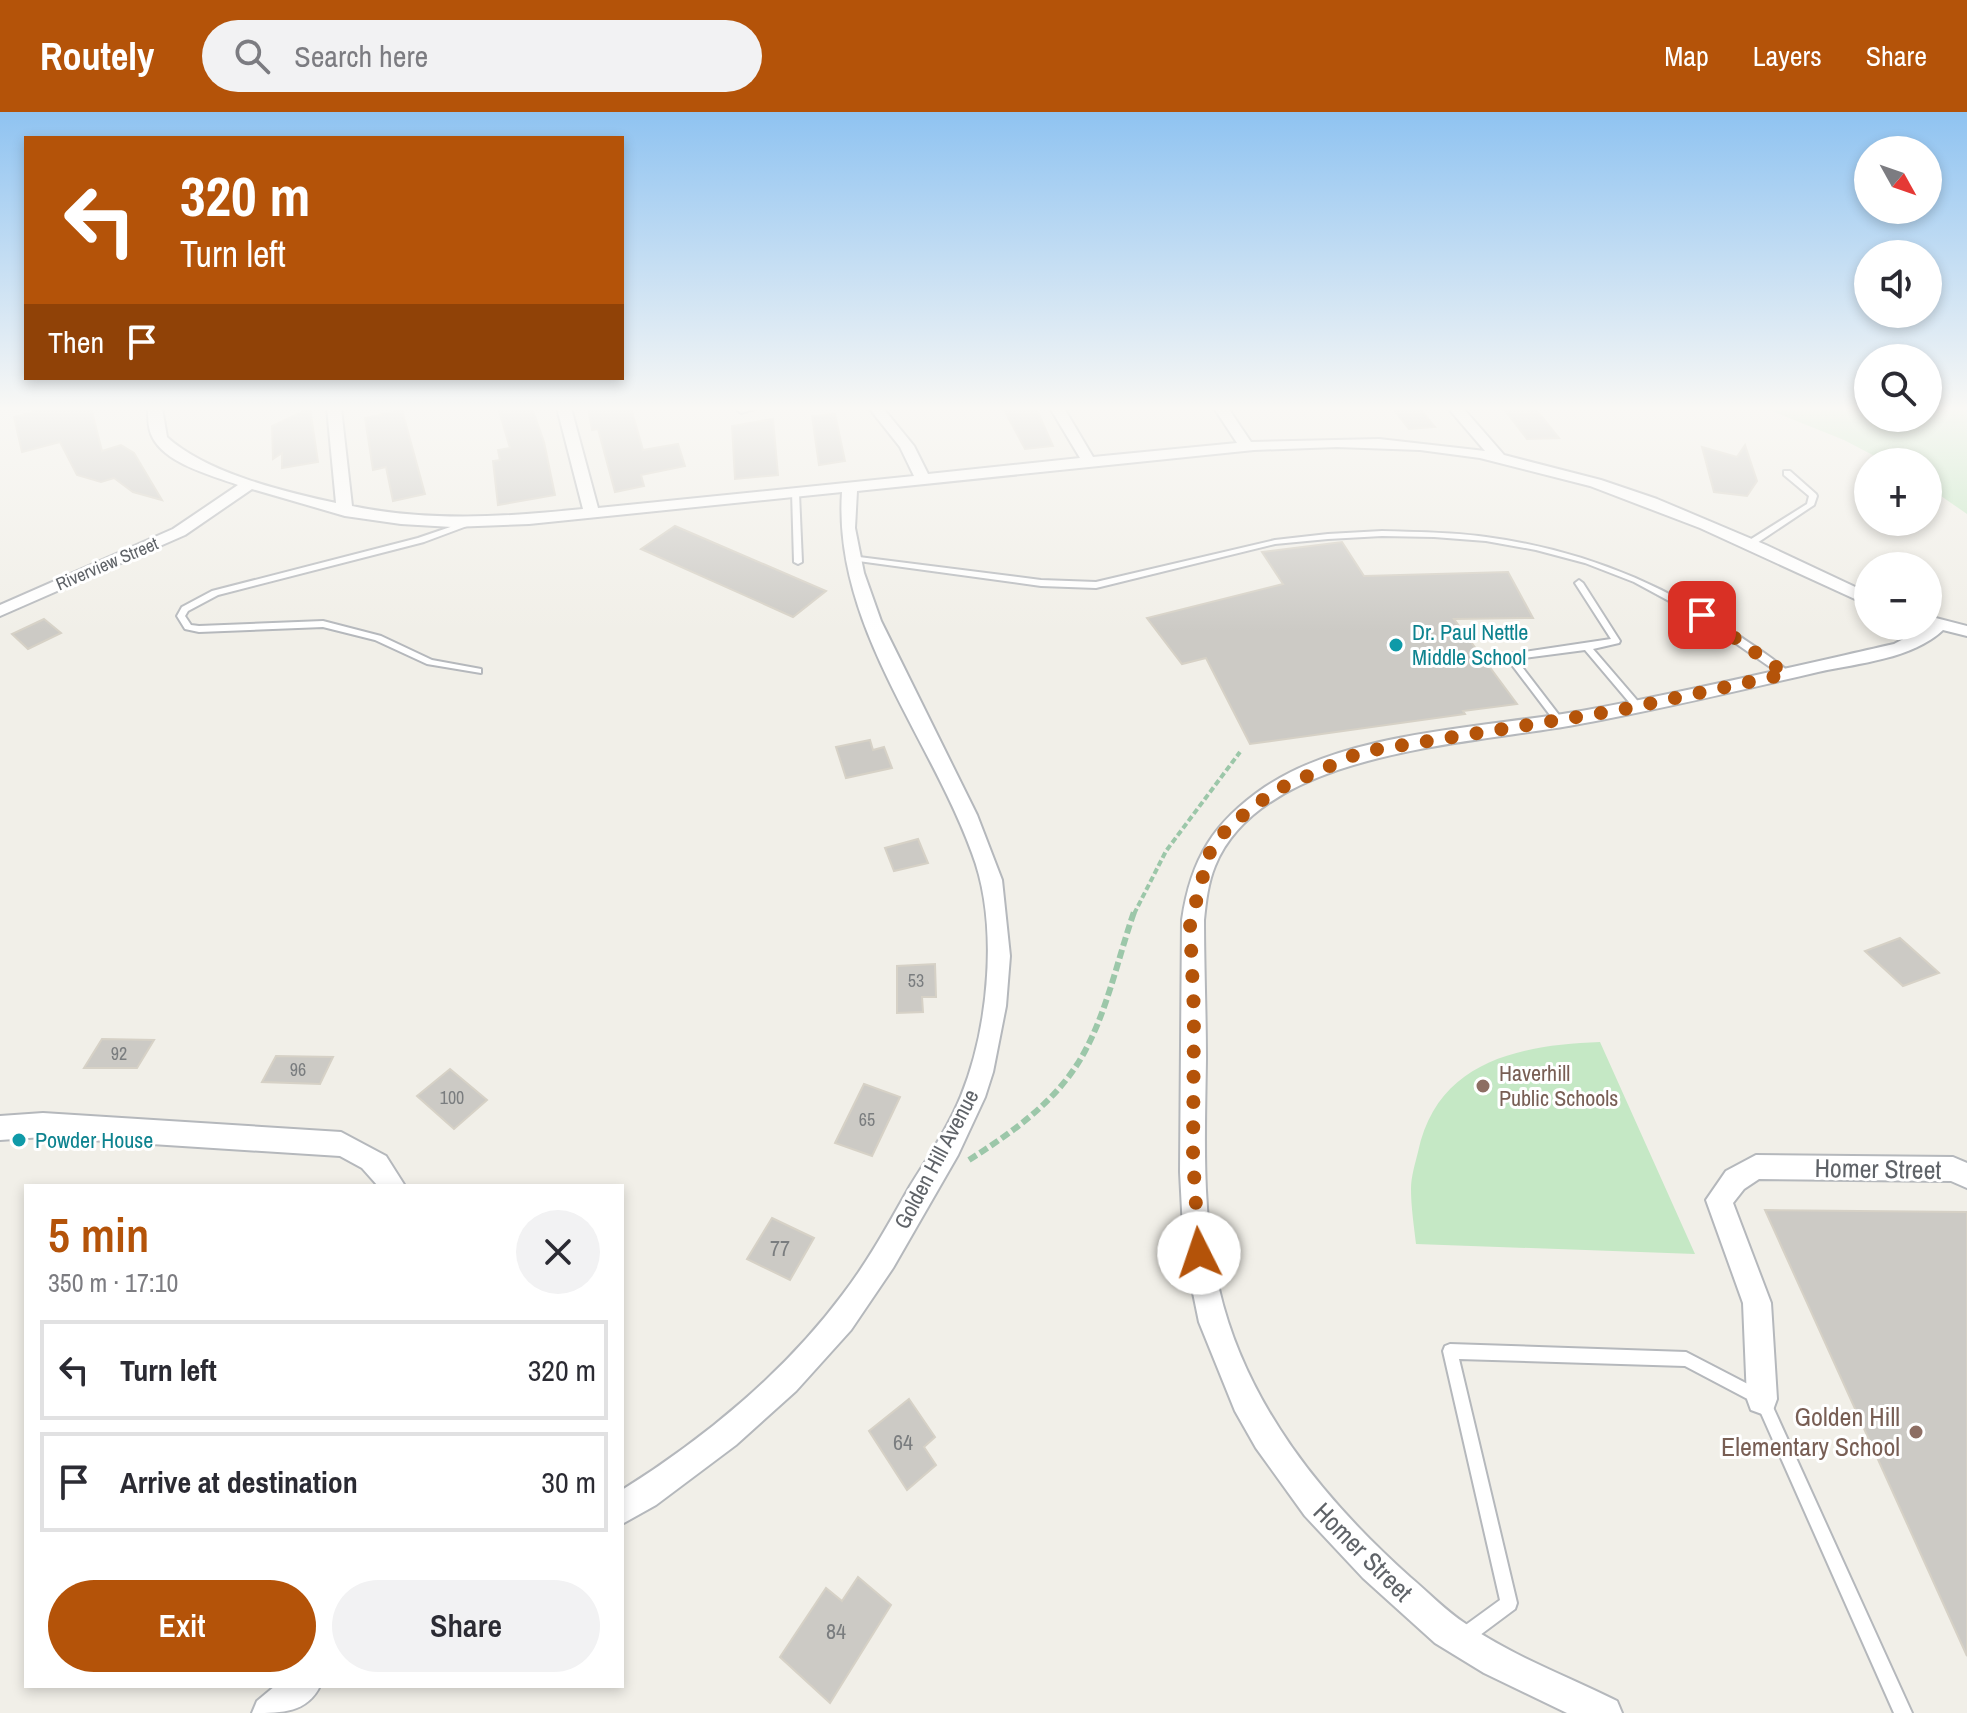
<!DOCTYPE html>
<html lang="en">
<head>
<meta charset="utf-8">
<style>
  :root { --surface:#fff; --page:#f2f2f3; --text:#2b2b33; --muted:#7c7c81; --line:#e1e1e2; --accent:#b45309 }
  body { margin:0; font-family:"Archivo Narrow",sans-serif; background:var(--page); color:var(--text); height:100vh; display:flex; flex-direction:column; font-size:30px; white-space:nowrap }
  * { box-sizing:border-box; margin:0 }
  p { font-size:26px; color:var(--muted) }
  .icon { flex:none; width:44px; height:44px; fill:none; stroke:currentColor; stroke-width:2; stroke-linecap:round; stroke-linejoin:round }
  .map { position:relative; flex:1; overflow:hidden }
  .details { position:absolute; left:24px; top:1072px; width:600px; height:504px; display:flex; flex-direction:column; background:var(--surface); border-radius:0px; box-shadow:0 4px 12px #0003 }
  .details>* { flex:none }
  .top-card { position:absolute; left:24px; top:24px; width:600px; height:244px; border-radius:0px; box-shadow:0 4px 12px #0003; background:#b45309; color:#fff; overflow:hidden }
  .needle { width:52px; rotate:130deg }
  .buttons { position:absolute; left:1854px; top:24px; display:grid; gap:16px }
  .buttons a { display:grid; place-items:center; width:88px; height:88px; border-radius:50%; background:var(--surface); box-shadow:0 4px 12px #0003; font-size:40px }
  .pin { position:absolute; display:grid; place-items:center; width:68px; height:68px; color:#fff; margin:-34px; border-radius:16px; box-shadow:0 4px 12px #0006 }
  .me { position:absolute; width:88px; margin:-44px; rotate:356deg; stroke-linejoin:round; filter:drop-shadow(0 0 6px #0008) }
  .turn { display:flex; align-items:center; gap:28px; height:168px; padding:0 24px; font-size:36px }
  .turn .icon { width:104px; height:104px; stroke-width:2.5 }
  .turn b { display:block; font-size:56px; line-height:68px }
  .then { display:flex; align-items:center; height:76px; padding:0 24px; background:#0003; gap:16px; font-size:30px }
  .round { display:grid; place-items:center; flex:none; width:84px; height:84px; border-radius:42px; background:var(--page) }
  .head { display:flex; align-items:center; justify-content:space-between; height:136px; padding:0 24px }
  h1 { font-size:48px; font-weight:600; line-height:60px; color:var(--accent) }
  .action { display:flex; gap:16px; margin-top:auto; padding:16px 24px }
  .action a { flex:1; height:92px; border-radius:48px; background:var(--accent); color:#fff; font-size:32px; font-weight:600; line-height:92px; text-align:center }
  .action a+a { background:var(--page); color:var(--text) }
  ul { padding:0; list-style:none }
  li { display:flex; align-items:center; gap:24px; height:100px; margin:0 16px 12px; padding:0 8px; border:4px solid var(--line); border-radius:0px }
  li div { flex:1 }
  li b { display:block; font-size:30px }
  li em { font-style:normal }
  header { display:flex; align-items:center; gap:48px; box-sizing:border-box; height:112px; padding:0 40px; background:var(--accent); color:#fff }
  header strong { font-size:38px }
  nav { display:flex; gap:44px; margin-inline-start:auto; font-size:28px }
  .search { width:560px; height:72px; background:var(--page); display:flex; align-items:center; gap:20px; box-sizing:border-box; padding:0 28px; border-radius:44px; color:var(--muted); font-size:30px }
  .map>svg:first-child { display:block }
  .green { fill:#c5e8c5 }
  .building { fill:#cccac5; stroke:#d6d1c6; stroke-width:2 }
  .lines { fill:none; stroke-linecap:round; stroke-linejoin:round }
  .service-casing { stroke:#b5b8bc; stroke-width:4 }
  .minor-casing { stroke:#b5b8bc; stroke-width:4 }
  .path-far1 { stroke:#9cc7a9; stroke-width:4; stroke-dasharray:6 3; stroke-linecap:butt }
  .path { stroke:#9cc7a9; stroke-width:6; stroke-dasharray:9 4; stroke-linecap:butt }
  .service { fill:#fff; fill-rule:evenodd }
  .minor { fill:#fff; fill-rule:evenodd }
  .route { stroke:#b45309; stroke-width:14; stroke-dasharray:0 25.2 }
  .culture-dot { fill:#0f9aa8; stroke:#fff; stroke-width:3 }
  .education-dot { fill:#8d6e63; stroke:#fff; stroke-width:3 }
  .labels { text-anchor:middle; stroke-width:6; stroke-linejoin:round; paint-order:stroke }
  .far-street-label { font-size:18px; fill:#5f6368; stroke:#fff }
  .number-label { font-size:18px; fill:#7a7d7f }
  .culture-label { font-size:22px; fill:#0d838f; stroke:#fff; text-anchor:start }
  .education-label { font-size:22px; fill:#785e54; stroke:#fff; text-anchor:start }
  .street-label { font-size:22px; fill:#5f6368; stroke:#fff }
  .near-number-label { font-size:22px; fill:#7a7d7f }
  .near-street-label { font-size:26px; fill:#5f6368; stroke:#fff }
  .near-education-label { font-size:26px; fill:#785e54; stroke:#fff; text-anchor:end }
</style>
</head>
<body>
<header>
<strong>Routely</strong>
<div class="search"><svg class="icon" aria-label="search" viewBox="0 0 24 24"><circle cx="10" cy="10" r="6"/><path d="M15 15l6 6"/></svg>Search here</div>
<nav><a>Map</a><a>Layers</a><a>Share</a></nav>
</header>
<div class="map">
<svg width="1967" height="1601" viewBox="0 0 1967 1601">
  <rect width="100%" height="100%" fill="#f1efe8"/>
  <g class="green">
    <polygon points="1764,296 1868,296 1868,306 1928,306 1928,296 1967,296 1967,402 1928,375 1928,350 1886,350 1844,328"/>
    <path d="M1600,930L1695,1142L1416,1132C1414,1114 1411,1095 1411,1077C1411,1065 1415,1052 1418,1040C1437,949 1519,933 1600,930Z"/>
  </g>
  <g class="building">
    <polygon points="31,296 91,296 102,339 121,333 134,341 162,388 133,380 114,366 101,370 77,363 60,330 22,340 14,305 33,300"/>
    <polygon points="310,296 318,350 282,356 282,341 273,347 272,314"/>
    <polygon points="498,296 532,296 544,330 555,383 498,393 493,349 500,348 498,338 510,336"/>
    <polygon points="588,296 631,296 643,338 678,332 685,354 641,363 644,374 615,380 598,317 592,318"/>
    <polygon points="1003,296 1036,296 1053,334 1025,337"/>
    <polygon points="1419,296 1435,315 1409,317 1394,298"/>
    <polygon points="1503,296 1535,296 1559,326 1527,327"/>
    <polygon points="402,298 425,382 393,389 386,355 373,358 365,306"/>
    <polygon points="835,302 845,349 819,353 812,304"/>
    <polygon points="773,307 778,363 735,367 732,314"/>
    <polygon points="1745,333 1757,369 1747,384 1714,380 1702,335 1737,345"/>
    <polygon points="675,414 826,479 793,505 641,437"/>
    <polygon points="1342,430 1364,464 1508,460 1533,506 1454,507 1517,592 1463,599 1465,602 1250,632 1206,546 1182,552 1147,506 1283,472 1262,440"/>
    <polygon points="44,507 61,521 28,537 12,522"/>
    <polygon points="870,628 873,638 884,635 892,656 846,666 836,635"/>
    <polygon points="918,727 928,751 894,759 885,736"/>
    <polygon points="1900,826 1939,861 1903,874 1865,839"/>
    <polygon points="935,852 936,885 922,885 923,900 897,901 897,854"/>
    <polygon points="102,927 154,928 137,956 84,956"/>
    <polygon points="276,944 333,945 320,972 262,970"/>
    <polygon points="450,957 487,988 454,1017 417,984"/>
    <polygon points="864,972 900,985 872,1044 835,1031"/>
    <polygon points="1765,1098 1967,1100 1967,1544"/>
    <polygon points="772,1106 814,1126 790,1168 747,1147"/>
    <polygon points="909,1287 935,1325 924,1335 936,1353 907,1378 869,1319"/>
    <polygon points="858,1465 891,1493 830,1591 780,1545 826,1476 842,1489"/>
  </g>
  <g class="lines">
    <g class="service-casing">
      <g id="service">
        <polygon points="1784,359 1790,359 1816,382 1817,384 1814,393 1754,433 1748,433 1748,429 1807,392 1809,384 1784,363"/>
        <polygon points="792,379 799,381 802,450 798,452 794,450"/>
        <polygon points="468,409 475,411 424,430 218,483 188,499 185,504 191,513 199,514 323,509 381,524 432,548 481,557 481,561 427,552 375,528 323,515 199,520 185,517 177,504 182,495 212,479 418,426"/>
        <path d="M1382,419C1416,420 1451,420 1486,425C1576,437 1661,470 1736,522C1754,534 1775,547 1791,562L1786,565L1783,564L1695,503L1634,470L1585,451L1536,438L1486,429L1434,425L1382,424L1328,427L1275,432L1096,476L1041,474L851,448L847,446L851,444L1041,468L1096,470L1275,428L1328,422Z"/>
        <polygon points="1579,468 1583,471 1620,529 1619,531 1593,537 1642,594 1640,596 1634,596 1585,538 1516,547 1562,607 1564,609 1562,611 1556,611 1506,545 1510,542 1611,527 1575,471"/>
        <polygon points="1450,1232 1686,1240 1767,1282 1912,1601 1894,1601 1757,1292 1685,1254 1459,1247 1517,1491 1515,1497 1468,1532 1462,1534 1456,1532 1454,1526 1456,1520 1500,1488 1443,1239 1445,1234"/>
      </g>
    </g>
    <g class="minor-casing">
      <g id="minor">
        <path d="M148,296H162L167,325C206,361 285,380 336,391L327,296H341L352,394C429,410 505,405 583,397L557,296H571L598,396L914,364L900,335L869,296H883L914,334L928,362L1080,346L1050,296H1064L1093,345L1237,331L1214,296H1228L1251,330L1379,327L1485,339L1448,296H1463L1504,343L1601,368L1657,387L1766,433L1868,481V493L1700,416L1590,374L1480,346L1420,338L1337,335L1254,338L857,379L855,416L864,461L881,509L977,703L1002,768L1010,844L1006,894L993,960L985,985L958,1043L893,1156L851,1218L796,1279L736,1333L656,1393L622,1412V1378C704,1327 785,1260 843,1182C869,1148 889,1111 910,1074C928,1045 948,1016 961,984C989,915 999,811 972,741C929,623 833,512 842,380L529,412L452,415L401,412L345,404L252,377L185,423L0,504V493L173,417L238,373C211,363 162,351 151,322C148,314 148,305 148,296Z"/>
        <polygon points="735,296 758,296 741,301"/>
        <path d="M1928,504L1967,514V524L1943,518C1912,547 1859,551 1818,560C1737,579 1656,598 1574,613C1470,632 1262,639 1215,754C1208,771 1206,789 1204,808C1204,854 1206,901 1206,947C1205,1023 1201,1102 1219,1177C1246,1293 1323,1387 1410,1465C1429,1481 1446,1499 1466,1512C1512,1544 1567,1564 1617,1589L1622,1601H1567L1484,1561L1435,1531L1363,1466L1305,1404L1256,1336L1235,1299L1199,1210L1184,1137L1180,1060L1182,808C1191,746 1214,710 1265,675C1350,618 1488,616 1587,598C1690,579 1792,555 1894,532L1928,514Z"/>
        <polygon points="43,1001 341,1020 386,1044 405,1074 378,1074 362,1056 340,1044 43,1025 0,1028 0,1004"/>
        <polygon points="1756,1043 1953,1045 1967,1051 1967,1076 1951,1069 1759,1067 1744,1077 1733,1091 1771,1191 1777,1287 1773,1298 1762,1302 1751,1298 1747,1287 1743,1191 1706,1088 1726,1059"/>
        <path d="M275,1574H320C307,1601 281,1601 252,1601L257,1589Z"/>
      </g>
    </g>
    <polyline class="path-far1" points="1134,802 1166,739 1240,640"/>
    <path class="path" d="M969,1048C1014,1019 1059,988 1085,939C1108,896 1118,846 1134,800"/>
    <use href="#service" class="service"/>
    <use href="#minor" class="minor"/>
  </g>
  <linearGradient id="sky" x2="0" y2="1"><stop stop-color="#8fc3f1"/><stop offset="0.57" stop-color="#f9f8f5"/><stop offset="1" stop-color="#f9f8f5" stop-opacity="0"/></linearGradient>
  <rect width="1967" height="520" fill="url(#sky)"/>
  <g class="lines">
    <polyline class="route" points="1199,1141 1193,1046 1194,900 1190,812 1209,742 1228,715 1274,679 1361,640 1620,598 1786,562 1702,503"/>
  </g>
  <g class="culture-dot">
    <circle cx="1396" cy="533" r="8"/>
    <circle cx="19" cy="1028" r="8"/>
  </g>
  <g class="education-dot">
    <circle cx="1483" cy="974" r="8"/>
    <circle cx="1916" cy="1320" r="8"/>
  </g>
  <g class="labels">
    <g class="far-street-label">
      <text transform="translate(107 452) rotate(-23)" y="6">Riverview Street</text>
    </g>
    <g class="number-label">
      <text x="916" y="875">53</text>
      <text x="119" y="948">92</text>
      <text x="298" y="964">96</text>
      <text x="452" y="992">100</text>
      <text x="867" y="1014">65</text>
    </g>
    <g class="culture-label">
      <text x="1412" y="528">Dr. Paul Nettle<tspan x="1412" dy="25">Middle School</tspan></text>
      <text x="35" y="1036">Powder House</text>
    </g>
    <g class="education-label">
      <text x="1499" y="969">Haverhill<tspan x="1499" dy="25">Public Schools</tspan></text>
    </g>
    <g class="street-label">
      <text transform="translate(936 1047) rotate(-62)" y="8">Golden Hill Avenue</text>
    </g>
    <g class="near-number-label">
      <text x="780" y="1144">77</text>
      <text x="903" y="1338">64</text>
      <text x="836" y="1527">84</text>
    </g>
    <g class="near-street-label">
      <text transform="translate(1878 1057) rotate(1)" y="9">Homer Street</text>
      <text transform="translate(1363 1440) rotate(45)" y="9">Homer Street</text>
    </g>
    <g class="near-education-label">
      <text x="1900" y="1314">Golden Hill<tspan x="1900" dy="30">Elementary School</tspan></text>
    </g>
  </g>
</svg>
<div class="buttons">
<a><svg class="needle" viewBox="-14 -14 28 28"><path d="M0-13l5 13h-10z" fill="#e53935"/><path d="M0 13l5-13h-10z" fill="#7c7c81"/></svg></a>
<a><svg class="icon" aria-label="sound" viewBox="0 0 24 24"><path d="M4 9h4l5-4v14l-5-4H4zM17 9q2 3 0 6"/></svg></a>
<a><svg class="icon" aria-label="search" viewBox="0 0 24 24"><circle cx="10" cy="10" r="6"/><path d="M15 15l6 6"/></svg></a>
<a>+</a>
<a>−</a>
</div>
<div class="pin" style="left:1702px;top:503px;background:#d93025"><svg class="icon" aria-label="arrive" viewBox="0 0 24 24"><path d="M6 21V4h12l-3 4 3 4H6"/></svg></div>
<svg class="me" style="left:1199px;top:1141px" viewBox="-20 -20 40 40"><circle r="19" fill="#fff"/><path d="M0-13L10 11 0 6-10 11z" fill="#b45309"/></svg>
<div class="top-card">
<div class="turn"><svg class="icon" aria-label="left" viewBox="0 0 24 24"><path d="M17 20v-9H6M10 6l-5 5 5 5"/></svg><div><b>320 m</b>Turn left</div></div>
<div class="then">Then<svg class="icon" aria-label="arrive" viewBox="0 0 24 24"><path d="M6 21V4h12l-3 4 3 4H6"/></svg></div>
</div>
<section class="details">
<div class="head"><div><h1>5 min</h1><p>350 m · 17:10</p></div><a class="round"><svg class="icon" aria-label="close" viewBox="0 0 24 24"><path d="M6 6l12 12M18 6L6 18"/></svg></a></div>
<ul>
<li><svg class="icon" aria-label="left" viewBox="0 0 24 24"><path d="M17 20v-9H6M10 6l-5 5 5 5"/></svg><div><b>Turn left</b></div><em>320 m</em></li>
<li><svg class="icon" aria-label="arrive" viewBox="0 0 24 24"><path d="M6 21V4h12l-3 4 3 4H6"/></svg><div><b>Arrive at destination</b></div><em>30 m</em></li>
</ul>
<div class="action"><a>Exit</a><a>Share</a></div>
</section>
</div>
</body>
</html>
